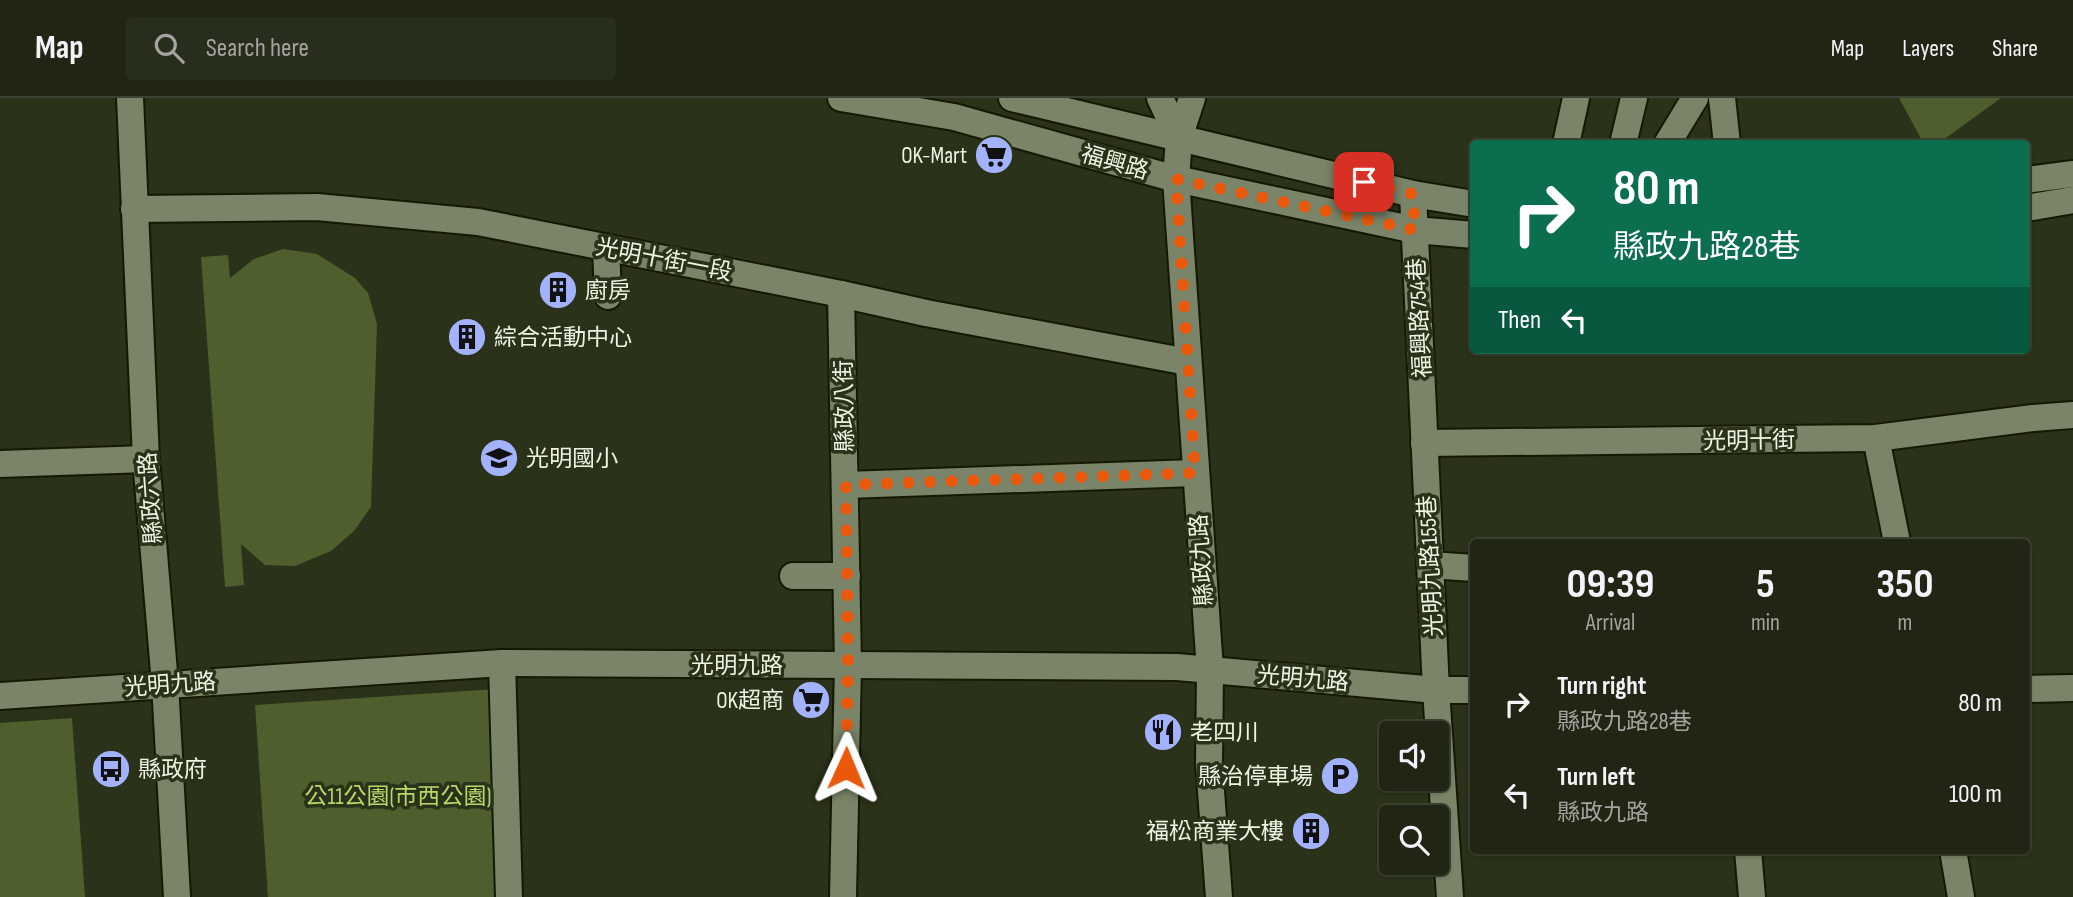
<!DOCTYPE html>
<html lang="en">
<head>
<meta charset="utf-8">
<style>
  :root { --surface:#202613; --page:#282e1c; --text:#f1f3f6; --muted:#a2a5a0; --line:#3d4333 }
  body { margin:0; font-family:"Sofia Sans Condensed","Noto Sans TC",sans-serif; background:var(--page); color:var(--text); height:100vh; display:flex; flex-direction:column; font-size:26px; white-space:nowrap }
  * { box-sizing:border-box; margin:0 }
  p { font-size:23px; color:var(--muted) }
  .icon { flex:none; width:38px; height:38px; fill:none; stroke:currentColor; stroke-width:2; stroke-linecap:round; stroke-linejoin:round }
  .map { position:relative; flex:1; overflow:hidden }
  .drawer { position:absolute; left:1470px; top:441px; width:560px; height:315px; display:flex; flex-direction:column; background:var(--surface); border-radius:7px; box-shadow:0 2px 5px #0004,0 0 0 2px var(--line) }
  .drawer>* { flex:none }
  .banner { position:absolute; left:1470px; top:42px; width:560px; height:214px; border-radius:7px; box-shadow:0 2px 5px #0004,0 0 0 2px var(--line); background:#0b6e4f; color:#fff; overflow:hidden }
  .controls { position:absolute; left:1379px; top:623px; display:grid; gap:14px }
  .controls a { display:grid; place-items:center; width:70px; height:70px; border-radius:7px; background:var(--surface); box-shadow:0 2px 5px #0004,0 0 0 2px var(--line); font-size:35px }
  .pin { position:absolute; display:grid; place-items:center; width:60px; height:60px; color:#fff; margin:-30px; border-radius:14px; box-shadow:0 4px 10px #0006 }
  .me { position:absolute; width:77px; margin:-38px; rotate:1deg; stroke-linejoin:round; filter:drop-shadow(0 0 5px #0008) }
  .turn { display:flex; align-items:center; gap:24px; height:147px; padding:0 28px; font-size:32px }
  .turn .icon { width:91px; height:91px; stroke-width:2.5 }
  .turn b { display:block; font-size:49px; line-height:60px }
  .then { display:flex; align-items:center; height:66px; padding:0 28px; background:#0003; gap:14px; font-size:26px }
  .eta { display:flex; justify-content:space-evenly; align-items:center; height:119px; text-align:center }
  .eta b { font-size:42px; font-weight:700; line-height:49px }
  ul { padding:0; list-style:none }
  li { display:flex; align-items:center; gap:21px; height:91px; padding:0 28px }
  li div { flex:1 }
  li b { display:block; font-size:26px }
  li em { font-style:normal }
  header { display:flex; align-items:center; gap:42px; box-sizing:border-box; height:98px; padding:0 35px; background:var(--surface); border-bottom:2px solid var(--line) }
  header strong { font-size:33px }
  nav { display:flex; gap:38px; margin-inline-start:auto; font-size:24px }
  .search { width:490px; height:63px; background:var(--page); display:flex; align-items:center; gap:18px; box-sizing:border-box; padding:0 24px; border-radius:7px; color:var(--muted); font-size:26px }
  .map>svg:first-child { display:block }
  .green { fill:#4f5e2d }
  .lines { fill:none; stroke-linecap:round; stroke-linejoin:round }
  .minor-casing { stroke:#131903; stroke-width:30 }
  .minor { stroke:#7a8468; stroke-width:26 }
  .route { stroke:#ea580c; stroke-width:12; stroke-dasharray:0 21.6 }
  .labels { text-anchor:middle; stroke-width:7; stroke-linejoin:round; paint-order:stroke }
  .poi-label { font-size:23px; fill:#eef4e4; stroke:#2a3219; text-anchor:start }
  .street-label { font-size:23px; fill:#eef4e4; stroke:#2a3219 }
  .park-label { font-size:23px; fill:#b6d868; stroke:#2a3219 }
</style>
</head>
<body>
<header>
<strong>Map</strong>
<div class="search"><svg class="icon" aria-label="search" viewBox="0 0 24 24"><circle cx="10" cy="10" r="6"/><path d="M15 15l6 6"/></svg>Search here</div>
<nav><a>Map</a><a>Layers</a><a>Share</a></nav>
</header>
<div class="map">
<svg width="2073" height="799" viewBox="0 0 2073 799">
  <rect width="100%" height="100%" fill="#2a3219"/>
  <g class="green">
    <polygon points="1899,0 2001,0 1939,45 1924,46"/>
    <polygon points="283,151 317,156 355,180 368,195 377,226 371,409 354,433 331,453 295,468 265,467 241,446 244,487 225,489 201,159 228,157 230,180 254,161"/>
    <polygon points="496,591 503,799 268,799 255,607"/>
    <polygon points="72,620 85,799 0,799 0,625"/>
  </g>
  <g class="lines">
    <g class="minor-casing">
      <g id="minor">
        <polyline points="130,0 146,361 165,586 177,799"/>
        <polyline points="841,0 954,19 1176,81 1415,132 1474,137"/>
        <polyline points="1012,0 1413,96 1474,106"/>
        <polyline points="1160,0 1179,40"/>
        <polyline points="1192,0 1179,40 1176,81 1210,572 1209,667 1219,799"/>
        <polyline points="1722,0 1727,46"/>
        <polyline points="1566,46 1576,0"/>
        <polyline points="1623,46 1634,0"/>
        <polyline points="1667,46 1695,0"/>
        <polyline points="2026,82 2073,76"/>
        <polyline points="1413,96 1436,592 1450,799"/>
        <polyline points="2026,110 2073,102"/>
        <polyline points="134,111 317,109 478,124 841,196 926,215 1188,264"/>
        <polyline points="606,149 608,198"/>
        <polyline points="841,196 848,567 843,799"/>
        <polyline points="1876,340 1897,444"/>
        <polyline points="1424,345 1876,340 2033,320 2073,317"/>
        <polyline points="0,366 146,361"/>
        <polyline points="846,387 1195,375"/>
        <polyline points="1430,467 1474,470"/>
        <polyline points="793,478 847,478"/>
        <polyline points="502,565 509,799"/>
        <polyline points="2026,591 2073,590"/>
        <polyline points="0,598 502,565 1177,569 1436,592 1474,592"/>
        <polyline points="1748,752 1752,799"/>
        <polyline points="1953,752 1961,799"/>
      </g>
    </g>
    <use href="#minor" class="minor"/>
  </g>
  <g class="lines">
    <polyline class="route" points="846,670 848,567 846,387 1195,375 1176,81 1415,132 1413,96 1364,84"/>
  </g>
  <defs>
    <g id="supermarket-disc" transform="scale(2.0125)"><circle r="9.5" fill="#a2b2fd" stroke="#2a3219"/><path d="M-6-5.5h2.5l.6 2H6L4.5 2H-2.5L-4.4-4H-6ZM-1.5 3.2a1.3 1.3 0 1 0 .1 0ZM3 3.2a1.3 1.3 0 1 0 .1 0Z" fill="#111"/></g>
    <g id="building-disc" transform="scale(2.0125)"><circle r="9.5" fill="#a2b2fd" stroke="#2a3219"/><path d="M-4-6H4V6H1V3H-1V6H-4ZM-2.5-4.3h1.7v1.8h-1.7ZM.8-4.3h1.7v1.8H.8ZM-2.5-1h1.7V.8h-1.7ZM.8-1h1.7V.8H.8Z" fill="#111"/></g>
    <g id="school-disc" transform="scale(2.0125)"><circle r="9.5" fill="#a2b2fd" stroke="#2a3219"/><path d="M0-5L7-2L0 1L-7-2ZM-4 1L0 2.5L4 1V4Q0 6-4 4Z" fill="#111"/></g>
    <g id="restaurant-disc" transform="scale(2.0125)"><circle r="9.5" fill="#a2b2fd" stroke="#2a3219"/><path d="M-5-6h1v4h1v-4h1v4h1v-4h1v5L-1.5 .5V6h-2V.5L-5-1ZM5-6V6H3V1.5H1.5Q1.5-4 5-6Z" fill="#111"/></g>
    <g id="bus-disc" transform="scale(2.0125)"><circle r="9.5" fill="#a2b2fd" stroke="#2a3219"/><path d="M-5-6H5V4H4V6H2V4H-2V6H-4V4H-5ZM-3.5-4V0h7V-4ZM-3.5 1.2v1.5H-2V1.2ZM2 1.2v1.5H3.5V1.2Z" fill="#111"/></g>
    <g id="parking-disc" transform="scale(2.0125)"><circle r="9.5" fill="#a2b2fd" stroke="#2a3219"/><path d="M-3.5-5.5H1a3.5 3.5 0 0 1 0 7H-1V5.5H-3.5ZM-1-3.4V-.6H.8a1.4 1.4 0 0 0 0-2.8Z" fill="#111"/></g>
  </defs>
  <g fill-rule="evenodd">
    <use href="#supermarket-disc" x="994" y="57"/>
    <use href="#building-disc" x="558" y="192"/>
    <use href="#building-disc" x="467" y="239"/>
    <use href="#school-disc" x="499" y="360"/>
    <use href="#supermarket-disc" x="811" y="602"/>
    <use href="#restaurant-disc" x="1163" y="634"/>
    <use href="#bus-disc" x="111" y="671"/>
    <use href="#parking-disc" x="1340" y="678"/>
    <use href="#building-disc" x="1311" y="733"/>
  </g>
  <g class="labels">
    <g class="poi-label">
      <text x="967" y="65" text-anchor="end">OK-Mart</text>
      <text x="585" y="200">廚房</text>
      <text x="494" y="247">綜合活動中心</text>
      <text x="526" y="368">光明國小</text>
      <text x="784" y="610" text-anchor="end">OK超商</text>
      <text x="1190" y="642">老四川</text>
      <text x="138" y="679">縣政府</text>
      <text x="1313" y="686" text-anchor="end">縣治停車場</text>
      <text x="1284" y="741" text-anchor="end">福松商業大樓</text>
    </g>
    <g class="street-label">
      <text transform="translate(1115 64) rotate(16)" y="8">福興路</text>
      <text transform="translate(664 161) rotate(11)" y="8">光明十街一段</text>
      <text transform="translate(1419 220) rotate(-93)" y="8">福興路754巷</text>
      <text transform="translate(844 308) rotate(-91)" y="8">縣政八街</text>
      <text transform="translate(1749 342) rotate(-1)" y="8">光明十街</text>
      <text transform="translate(150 400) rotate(-94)" y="8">縣政六路</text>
      <text transform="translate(1201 462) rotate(-94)" y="8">縣政九路</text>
      <text transform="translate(1430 468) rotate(-93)" y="8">光明九路155巷</text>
      <text x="737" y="575">光明九路</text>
      <text transform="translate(1303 580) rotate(5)" y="8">光明九路</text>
      <text transform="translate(170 586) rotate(-4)" y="8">光明九路</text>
    </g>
    <g class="park-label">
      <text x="398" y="706">公11公園(市西公園)</text>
    </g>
  </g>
</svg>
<div class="controls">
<a><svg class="icon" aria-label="sound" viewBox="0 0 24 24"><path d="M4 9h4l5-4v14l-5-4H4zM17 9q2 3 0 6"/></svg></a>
<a><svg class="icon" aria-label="search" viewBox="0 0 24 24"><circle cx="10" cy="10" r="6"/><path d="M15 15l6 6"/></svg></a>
</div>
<div class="pin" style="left:1364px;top:84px;background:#d93025"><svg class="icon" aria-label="arrive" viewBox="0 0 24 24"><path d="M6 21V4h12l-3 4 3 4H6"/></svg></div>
<svg class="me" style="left:846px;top:670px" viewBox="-20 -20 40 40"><path d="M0-17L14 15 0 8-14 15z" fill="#ea580c" stroke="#fff" stroke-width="4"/></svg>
<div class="banner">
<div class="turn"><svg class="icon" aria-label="right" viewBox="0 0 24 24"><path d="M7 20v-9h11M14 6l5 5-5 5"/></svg><div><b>80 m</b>縣政九路28巷</div></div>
<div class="then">Then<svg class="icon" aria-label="left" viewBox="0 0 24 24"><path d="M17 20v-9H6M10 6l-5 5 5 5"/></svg></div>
</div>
<section class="drawer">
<div class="eta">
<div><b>09:39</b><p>Arrival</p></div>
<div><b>5</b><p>min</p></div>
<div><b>350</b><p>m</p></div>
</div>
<ul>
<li><svg class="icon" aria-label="right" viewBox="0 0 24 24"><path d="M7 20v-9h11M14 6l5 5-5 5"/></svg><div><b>Turn right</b><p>縣政九路28巷</p></div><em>80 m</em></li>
<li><svg class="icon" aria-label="left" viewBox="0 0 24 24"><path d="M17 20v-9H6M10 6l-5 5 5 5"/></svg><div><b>Turn left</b><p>縣政九路</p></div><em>100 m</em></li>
</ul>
</section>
</div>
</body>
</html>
